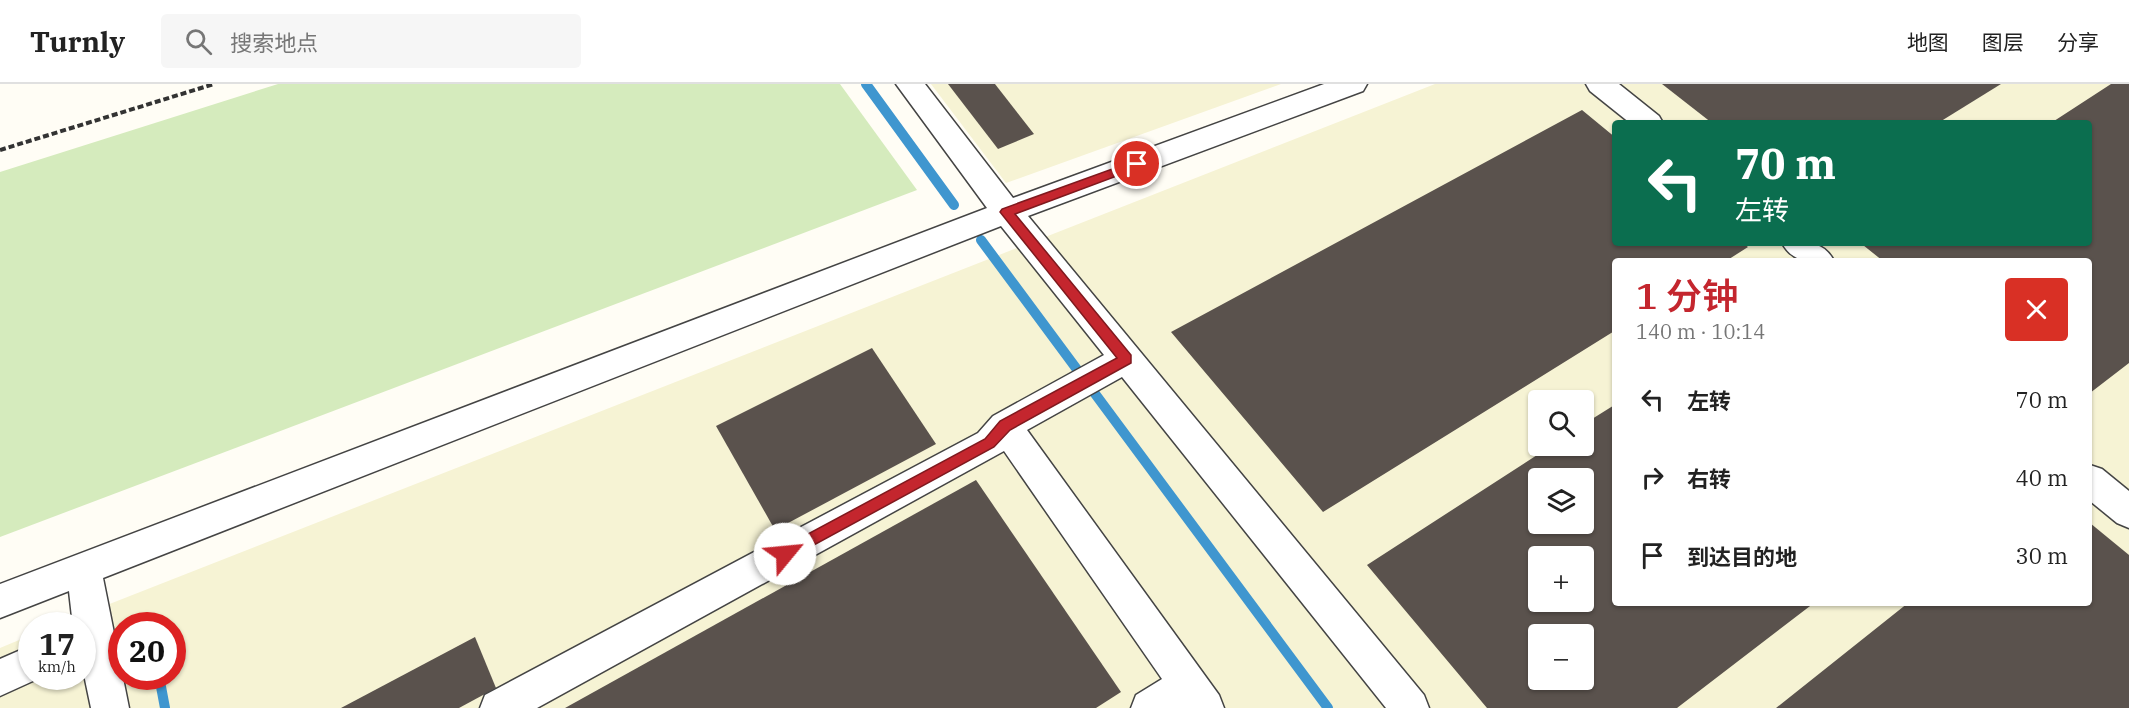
<!DOCTYPE html>
<html lang="zh">
<head>
<meta charset="utf-8">
<style>
  :root { --surface:#fff; --page:#f6f6f6; --text:#222; --muted:#767676; --line:#e0e0e0; --accent:#c4262e }
  body { margin:0; font-family:"IBM Plex Serif","Noto Sans SC",serif; background:var(--page); color:var(--text); height:100vh; display:flex; flex-direction:column; font-size:22px; white-space:nowrap }
  * { box-sizing:border-box; margin:0 }
  p { font-size:20px; color:var(--muted) }
  .icon { flex:none; width:33px; height:33px; fill:none; stroke:currentColor; stroke-width:2; stroke-linecap:round; stroke-linejoin:round }
  .map { position:relative; flex:1; overflow:hidden }
  .details { position:absolute; left:1612px; top:174px; width:480px; height:348px; display:flex; flex-direction:column; background:var(--surface); border-radius:6px; box-shadow:0 2px 4px #0004 }
  .details>* { flex:none }
  .hud { position:absolute; left:1612px; top:36px; width:480px; height:126px; border-radius:6px; box-shadow:0 2px 4px #0004; background:#0b6e4f; color:#fff; overflow:hidden }
  .fabs { position:absolute; left:1528px; top:306px; display:grid; gap:12px }
  .fabs a { display:grid; place-items:center; width:66px; height:66px; border-radius:6px; background:var(--surface); box-shadow:0 2px 4px #0004; font-size:30px }
  .speed { position:absolute; left:18px; top:528px; display:flex; gap:12px; font-size:30px; font-weight:700; text-align:center }
  .speed>* { display:grid; place-content:center; width:78px; height:78px; border-radius:50%; background:var(--surface); box-shadow:0 2px 4px #0004; line-height:1 }
  .speed small { font-size:15px; font-weight:400 }
  .speed .limit { border:9px solid #d22; background:#fff; color:#111 }
  .pin { position:absolute; display:grid; place-items:center; width:51px; height:51px; color:#fff; margin:-26px; border:3px solid #fff; border-radius:50%; box-shadow:0 2px 6px #0007 }
  .me { position:absolute; width:66px; margin:-33px; rotate:62deg; stroke-linejoin:round; filter:drop-shadow(0 0 4px #0008) }
  .turn { display:flex; align-items:center; gap:21px; height:126px; padding:0 24px; font-size:27px }
  .turn .icon { width:78px; height:78px; stroke-width:2.5 }
  .turn b { display:block; font-size:42px; line-height:51px }
  .round { display:grid; place-items:center; flex:none; width:63px; height:63px; border-radius:6px; background:var(--page) }
  .summary { display:flex; align-items:center; justify-content:space-between; height:102px; padding:0 24px }
  h1 { font-size:36px; font-weight:600; line-height:45px; color:var(--accent) }
  ul { padding:0; list-style:none }
  li { display:flex; align-items:center; gap:18px; height:78px; padding:0 24px }
  li div { flex:1 }
  li b { display:block; font-size:22px }
  li em { font-style:normal }
  header { display:flex; align-items:center; gap:36px; box-sizing:border-box; height:84px; padding:0 30px; background:var(--surface); border-bottom:2px solid var(--line) }
  header strong { font-size:28px }
  nav { display:flex; gap:33px; margin-inline-start:auto; font-size:21px }
  .search { width:420px; height:54px; background:var(--page); display:flex; align-items:center; gap:15px; box-sizing:border-box; padding:0 21px; border-radius:6px; color:var(--muted); font-size:22px }
  .map>svg:first-child { display:block }
  .farmland { fill:#f6f3d4; fill-rule:evenodd }
  .green { fill:#d5ebbd }
  .lines { fill:none; stroke-linecap:round; stroke-linejoin:round }
  .stream { stroke:#3f96cf; stroke-width:10 }
  .building { fill:#5a524d; fill-rule:evenodd }
  .minor-casing { stroke:#444; stroke-width:3 }
  .path { stroke:#333; stroke-width:4; stroke-dasharray:6 3; stroke-linecap:butt }
  .minor { fill:#fff; fill-rule:evenodd }
  .route { fill:#c4262e; stroke:#7f191e; stroke-width:1.5 }
</style>
</head>
<body>
<header>
<strong>Turnly</strong>
<div class="search"><svg class="icon" aria-label="search" viewBox="0 0 24 24"><circle cx="10" cy="10" r="6"/><path d="M15 15l6 6"/></svg>搜索地点</div>
<nav><a>地图</a><a>图层</a><a>分享</a></nav>
</header>
<div class="map">
<svg width="2129" height="624" viewBox="0 0 2129 624">
  <rect width="100%" height="100%" fill="#fffdf5"/>
  <g class="farmland">
    <polygon points="931,0 1281,0 1006,99"/>
    <path d="M1435,0H2129V624H0V564L31,551L32,592H82V542L56,541ZM1616,39H2090V159H1616ZM1616,177H2090V519H1616ZM1539,316H1584V362H1539ZM1539,394H1584V440H1539ZM1539,472H1584V518H1539ZM122,542H172V592H122ZM1539,550H1584V596H1539Z"/>
  </g>
  <polygon class="green" points="278,0 840,0 917,106 0,453 0,88"/>
  <g class="lines">
    <g class="stream">
      <polyline points="866,0 954,121"/>
      <polyline points="981,156 1328,624"/>
      <polyline points="159,592 165,624"/>
    </g>
  </g>
  <g class="building">
    <polygon points="948,0 995,0 1034,50 998,65"/>
    <polygon points="1662,0 2001,0 1938,39 1712,39"/>
    <polygon points="2111,0 2129,0 2129,279 2090,309 2090,177 1883,177 1863,161 2090,159 2090,39 2051,39"/>
    <polygon points="1582,26 1616,54 1616,159 1743,159 1748,163 1726,177 1616,177 1616,246 1323,428 1171,248"/>
    <polygon points="872,264 936,360 775,446 716,342"/>
    <path d="M1616,320V519H1814L1677,624H1487L1367,481L1551,362H1584V340ZM1539,394H1584V440H1539ZM1539,472H1584V518H1539ZM1539,550H1584V596H1539Z"/>
    <polygon points="976,396 1121,608 1096,624 565,624"/>
    <polygon points="2090,439 2129,471 2129,624 1776,624 1908,519 2090,519"/>
    <polygon points="475,553 496,604 459,624 341,624"/>
  </g>
  <g class="lines">
    <g class="minor-casing">
      <g id="minor">
        <polygon points="896,0 925,0 1013,114 1324,0 1367,0 1363,7 1028,132 1424,611 1429,624 1386,624 1122,293 1027,346 1219,611 1224,624 1131,624 1136,611 1162,595 1004,367 537,624 480,624 485,611 978,349 993,332 1104,271 1001,142 103,494 129,624 91,624 82,581 82,542 73,542 69,507 0,534 0,500 987,124"/>
        <polygon points="1586,0 1619,0 1659,32 1663,39 1630,39 1590,7"/>
        <path d="M1782,159C1804,159 1823,155 1834,177C1812,177 1794,181 1782,159Z"/>
        <polygon points="2090,381 2102,385 2129,407 2129,444 2117,439 2090,417"/>
        <polygon points="32,561 32,592 44,592 0,612 0,575"/>
      </g>
    </g>
    <polyline class="path" points="0,66 214,0"/>
    <use href="#minor" class="minor"/>
  </g>
  <polygon class="route" points="1137,76 1143,80 1141,83 1015,130 1131,271 1131,279 1010,346 994,363 790,474 780,474 778,470 780,465 985,355 1000,337 1117,274 1000,128 1002,125"/>
</svg>
<div class="fabs">
<a><svg class="icon" aria-label="search" viewBox="0 0 24 24"><circle cx="10" cy="10" r="6"/><path d="M15 15l6 6"/></svg></a>
<a><svg class="icon" aria-label="layers" viewBox="0 0 24 24"><path d="M12 4l9 5-9 5-9-5zM3 14l9 5 9-5"/></svg></a>
<a>+</a>
<a>−</a>
</div>
<div class="speed"><div>17<small>km/h</small></div><div class="limit">20</div></div>
<div class="pin" style="left:1137px;top:80px;background:#d93025"><svg class="icon" aria-label="arrive" viewBox="0 0 24 24"><path d="M6 21V4h12l-3 4 3 4H6"/></svg></div>
<svg class="me" style="left:785px;top:470px" viewBox="-20 -20 40 40"><circle r="19" fill="#fff"/><path d="M0-13L10 11 0 6-10 11z" fill="#c4262e"/></svg>
<div class="hud">
<div class="turn"><svg class="icon" aria-label="left" viewBox="0 0 24 24"><path d="M17 20v-9H6M10 6l-5 5 5 5"/></svg><div><b>70 m</b>左转</div></div>
</div>
<section class="details">
<div class="summary"><div><h1>1 分钟</h1><p>140 m · 10:14</p></div><a class="round" style="background:#d93025;color:#fff"><svg class="icon" aria-label="close" viewBox="0 0 24 24"><path d="M6 6l12 12M18 6L6 18"/></svg></a></div>
<ul>
<li><svg class="icon" aria-label="left" viewBox="0 0 24 24"><path d="M17 20v-9H6M10 6l-5 5 5 5"/></svg><div><b>左转</b></div><em>70 m</em></li>
<li><svg class="icon" aria-label="right" viewBox="0 0 24 24"><path d="M7 20v-9h11M14 6l5 5-5 5"/></svg><div><b>右转</b></div><em>40 m</em></li>
<li><svg class="icon" aria-label="arrive" viewBox="0 0 24 24"><path d="M6 21V4h12l-3 4 3 4H6"/></svg><div><b>到达目的地</b></div><em>30 m</em></li>
</ul>
</section>
</div>
</body>
</html>
